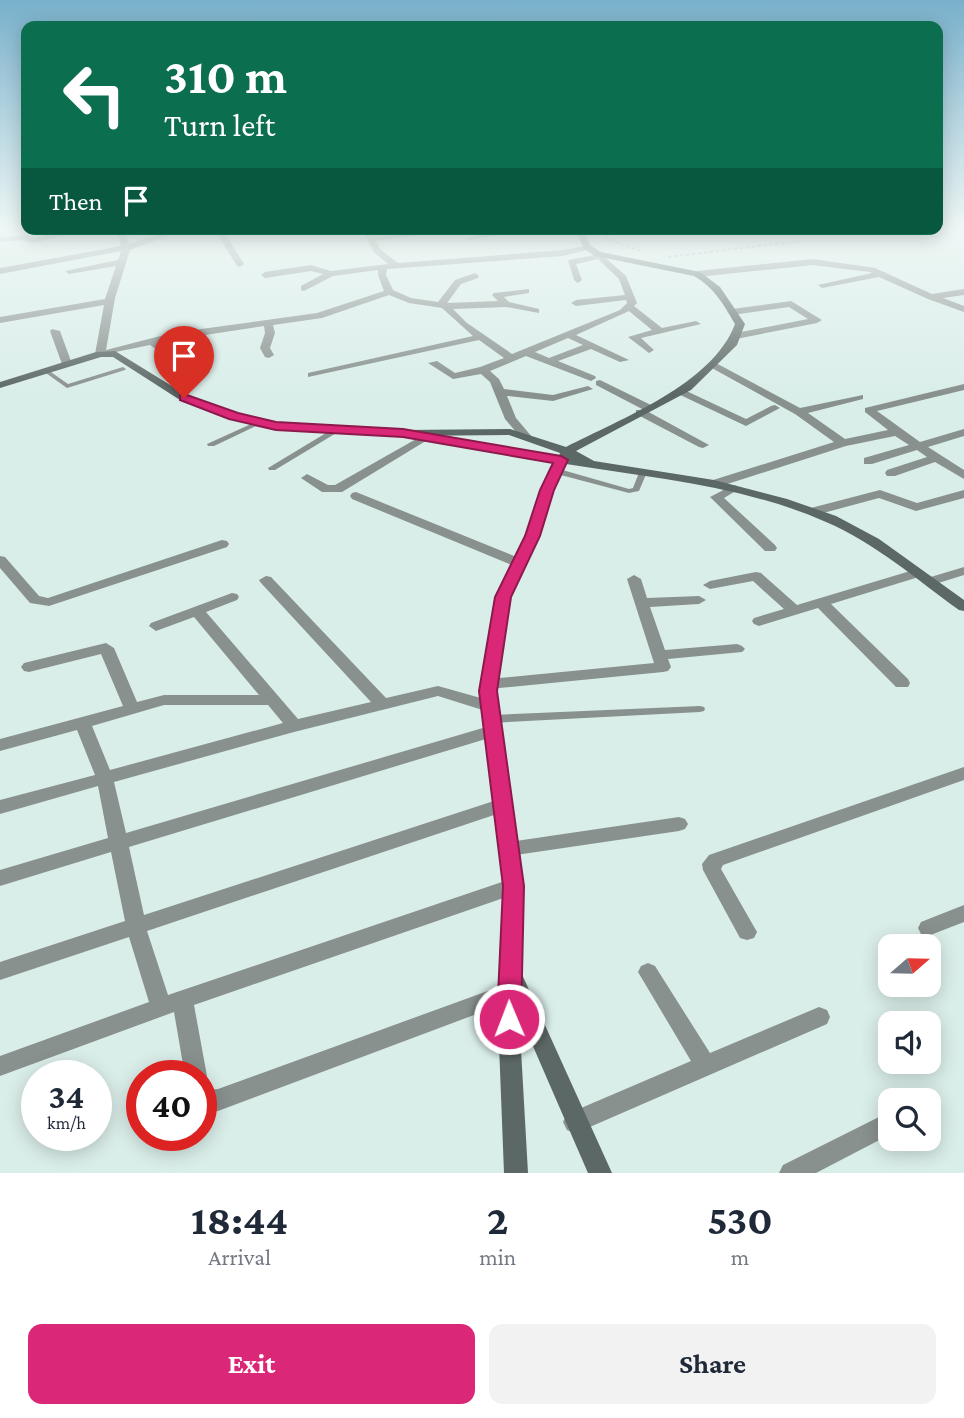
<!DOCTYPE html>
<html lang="en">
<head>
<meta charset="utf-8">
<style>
  :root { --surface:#fff; --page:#f2f2f3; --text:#1f2937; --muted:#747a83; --accent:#db2777 }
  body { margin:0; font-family:"Crimson Pro",serif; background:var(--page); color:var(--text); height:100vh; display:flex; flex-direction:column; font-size:26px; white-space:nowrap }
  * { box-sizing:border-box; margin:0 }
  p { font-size:23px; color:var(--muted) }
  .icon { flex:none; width:38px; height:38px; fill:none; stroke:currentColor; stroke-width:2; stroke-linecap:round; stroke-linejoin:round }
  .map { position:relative; height:1173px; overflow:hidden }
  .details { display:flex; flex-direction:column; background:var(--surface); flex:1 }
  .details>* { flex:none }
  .top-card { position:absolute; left:21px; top:21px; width:922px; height:214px; border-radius:14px; box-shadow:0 4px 18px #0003; background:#0b6e4f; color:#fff; overflow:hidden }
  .needle { width:46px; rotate:70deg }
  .tools { position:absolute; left:878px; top:934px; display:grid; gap:14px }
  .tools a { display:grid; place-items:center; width:63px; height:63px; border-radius:14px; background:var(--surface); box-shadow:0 4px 18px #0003; font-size:35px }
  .speed { position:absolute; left:21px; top:1060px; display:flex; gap:14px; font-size:35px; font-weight:700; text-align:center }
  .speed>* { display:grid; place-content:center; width:91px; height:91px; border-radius:50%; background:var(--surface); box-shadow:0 4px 18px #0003; line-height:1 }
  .speed small { font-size:18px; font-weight:400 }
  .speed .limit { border:10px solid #d22; background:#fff; color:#111 }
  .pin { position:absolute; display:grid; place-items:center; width:60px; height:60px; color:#fff; margin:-72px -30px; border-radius:50% 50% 50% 0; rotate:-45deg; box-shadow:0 0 7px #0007 }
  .pin .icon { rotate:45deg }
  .me { position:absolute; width:77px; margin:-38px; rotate:359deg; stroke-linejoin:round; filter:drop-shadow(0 0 5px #0008) }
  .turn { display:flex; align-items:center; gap:24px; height:147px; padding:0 28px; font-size:32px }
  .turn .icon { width:91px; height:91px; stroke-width:2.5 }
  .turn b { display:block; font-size:49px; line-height:60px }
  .then { display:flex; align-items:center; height:66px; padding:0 28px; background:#0003; gap:14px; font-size:26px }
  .eta { display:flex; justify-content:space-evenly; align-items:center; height:119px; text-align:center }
  .eta b { font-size:42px; font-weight:700; line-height:49px }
  .action { display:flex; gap:14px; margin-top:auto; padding:14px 28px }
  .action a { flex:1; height:80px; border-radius:14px; background:var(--accent); color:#fff; font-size:28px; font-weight:700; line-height:80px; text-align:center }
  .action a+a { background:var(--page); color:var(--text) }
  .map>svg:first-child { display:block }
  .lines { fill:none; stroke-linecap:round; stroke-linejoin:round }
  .path { stroke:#9fafab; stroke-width:2; stroke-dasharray:3.5 2.5; stroke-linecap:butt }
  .lane { fill:#89918f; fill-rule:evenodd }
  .street { fill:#89918f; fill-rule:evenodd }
  .secondary { fill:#5c6865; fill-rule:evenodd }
  .route { fill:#db2777; stroke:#8e194d; stroke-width:2 }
</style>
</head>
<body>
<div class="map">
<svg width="964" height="1173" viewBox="0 0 964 1173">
  <rect width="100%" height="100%" fill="#daeee9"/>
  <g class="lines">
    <g class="path">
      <polyline points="607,229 607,239 641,251"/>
      <polyline points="593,234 607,234"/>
      <polyline points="668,257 800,241"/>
    </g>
    <g class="lane">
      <polygon points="123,367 126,369 125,370 67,388 43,371 44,370 48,370 68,384"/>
      <polygon points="260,420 264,422 262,423 214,446 208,446 207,444"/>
      <polygon points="336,427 339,427 343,429 275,470 269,470 268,468"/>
      <polygon points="553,469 559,469 629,489 633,488 640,470 646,470 647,472 639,491 629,493 553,473 552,471"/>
      <polygon points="700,706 704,707 705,709 704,711 700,712 491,723 487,722 486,719 487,716 491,715"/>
    </g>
    <g class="street">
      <polygon points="77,229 93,229 33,243 22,240 0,242 0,238 23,235 34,238"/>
      <path d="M104,229H115L126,234L129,244L173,229H186L130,250L115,298L106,350L172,333L317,313L384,291L378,275V270L333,276L304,291L301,290V286L323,274L311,271L265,278L261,275L265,272L311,265L331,271L388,264L374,252L362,229H370L374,236L415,232L416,234L412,236L376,241L380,249L398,263L563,250L590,245V249L563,256L387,269L386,275L393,290L411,298L438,302L455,280L475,273L479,276L478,278L461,284L447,303L498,301L492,295L494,293L529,289V293L504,297L509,302L539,309V313L506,307L453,309L467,323L512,354L620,310L627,303L626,300L576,306L571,303L576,300L625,295L619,279L598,259L576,264L582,280L578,283L574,280L568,260L594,255L598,251L626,276L637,303L634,306L662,328L696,321L701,324L641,338L654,350L649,353L628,337L652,330L629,311L576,335L629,360L620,362L591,349L558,361L595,376L596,378L591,381L526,356L490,371L499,379L504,389L553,395L588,386L593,389L553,401L507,396L516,418L532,437L526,440L522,439L505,419L490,382L481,374L453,379L428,363L437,361L455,373L480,367L504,358L479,340L308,377V373L473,336L442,308L409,303L389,295L322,318L273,325L275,333L270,348L274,355L269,358L265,357L260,348L265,333L264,326L159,342L196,368L197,370L192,373L150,345L96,356L95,354L104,305L0,323V317L105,299L116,266L69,274L65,271L118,260L121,251L0,274V268L121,246L119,237ZM568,338L583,345L549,358L535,352Z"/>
      <polygon points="214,229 276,229 226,235 244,264 240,267 237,266"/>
      <polygon points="436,229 450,229 431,235 427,233"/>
      <polygon points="514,229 537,229 470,240 466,238"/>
      <polygon points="813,259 875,268 932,294 964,289 964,295 943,298 964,306 964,312 928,299 879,277 822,288 818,285 872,273 870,272 813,265 697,277 693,274 697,271"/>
      <polygon points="791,301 822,320 817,323 736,339 731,336 736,333 808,319 789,307 732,315 727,312 732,309"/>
      <polygon points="52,329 60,331 72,364 71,366 62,364 50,331"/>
      <polygon points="714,362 800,408 863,395 863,399 808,413 845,439 888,430 865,412 865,408 964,384 964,390 877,411 920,442 964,429 964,436 928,447 964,470 964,479 935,462 895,476 887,476 885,473 887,470 927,457 917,450 872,464 864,464 864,458 909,445 895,436 846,446 718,487 710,487 708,484 710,481 834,442 795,414 710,367 709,365"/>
      <polygon points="600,380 653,406 653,410 645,410 709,445 703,448 699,447 636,414 636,410 644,410 596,385 596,381"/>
      <polygon points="680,388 746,419 771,406 775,405 780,408 746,426 676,393 675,391"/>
      <polygon points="425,434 429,435 429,439 342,492 322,492 301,478 307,474 328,485 335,485"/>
      <polygon points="733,485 737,486 739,489 724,498 775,545 777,548 775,551 765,551 710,497"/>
      <polygon points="880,490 917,503 964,490 964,498 916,511 879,498 812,516 806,512 807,509"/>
      <polygon points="356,492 524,560 526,563 519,567 514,566 352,499 350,496 352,493"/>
      <polygon points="222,540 227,541 229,544 227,547 49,606 30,603 0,568 0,556 5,557 39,596 48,598"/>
      <polygon points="964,567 964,575 929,586 922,582 924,579"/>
      <polygon points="917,569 924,573 922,576 831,604 908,679 910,683 908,687 896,687 818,608 759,626 754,624 752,621 754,618 784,609 753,581 710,589 703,585 710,581 756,572 761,573 797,605"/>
      <polygon points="634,575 641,579 647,598 699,596 706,600 699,604 650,607 665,650 737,644 742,646 745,649 742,652 668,659 671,667 668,671 663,672 489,689 483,688 481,684 483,680 489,679 654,663 627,579"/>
      <path d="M266,576L271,577L386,698L438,686L495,702L497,706L495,710L489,712L438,696L294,732L114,782L126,833L493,725L499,727L501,731L499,735L129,847L144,915L503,798L509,800L512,805L509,810L147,931L168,995L514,878L521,880L524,886L521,892L194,1005L207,1076L201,1085V1076H185L174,1012L0,1076V1056L149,1002L129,937L0,980V962L125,921L111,852L0,886V870L108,838L98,786L0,814V800L95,775L77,730L0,751V739L123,706L101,654L29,672L24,671L21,667L24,663L106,643L114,648L137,702L164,695H259L194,617L156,631L149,626L151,623L232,593L237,594L239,597L237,600L206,612L298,719L371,702L261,583L259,580ZM164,705H268L283,723L110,770L92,726Z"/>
      <polygon points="964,767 964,780 723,865 721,869 757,932 754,938 747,940 740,938 703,870 702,864 709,855"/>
      <polygon points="679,817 685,819 688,824 685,829 679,831 509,856 502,854 500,849 502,844 509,842"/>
      <polygon points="964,905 964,922 928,936 921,934 918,928 921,922"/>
      <polygon points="648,963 655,966 710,1053 819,1007 827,1010 830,1017 827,1024 583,1130 575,1133 567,1130 563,1122 567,1114 691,1061 638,972 641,966"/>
      <polygon points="507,984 514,986 517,993 514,1000 218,1111 206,1113 201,1111 201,1086 210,1090 218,1089"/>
      <polygon points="891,1111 891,1134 816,1173 779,1173 783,1165"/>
    </g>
    <path class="secondary" d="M575,229H583L591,246L601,252L700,272L720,287L745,324L737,345L691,390L576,451L594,461L714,480L787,499L836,516L879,539L964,600V611L959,610C916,579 875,543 826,522C745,486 653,478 566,464L553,490L539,536L510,597L496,691L524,886V925L520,970L612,1173H588L519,1014L528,1173H504L497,993L504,925V886L480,691L496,597L525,536L541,490L555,462L439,443L433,440L439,437L559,456L560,453L509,435L403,436L276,429L230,418L180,400L113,357H101L0,388V382L96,352L115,351L188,396L238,414L276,423L403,430L510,429L566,447C620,419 713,384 735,324C724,305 714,287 694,276L595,256L584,249Z"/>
  </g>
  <linearGradient id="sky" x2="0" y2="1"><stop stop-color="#78b0cb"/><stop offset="0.58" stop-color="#eef7f5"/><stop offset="1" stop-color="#eef7f5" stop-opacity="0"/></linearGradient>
  <rect width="964" height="393" fill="url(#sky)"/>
  <polygon class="route" points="184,394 238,413 276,422 403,429 561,456 568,460 554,490 540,536 511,597 497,691 524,886 521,1019 517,1027 509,1030 500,1027 497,1019 503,886 479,691 495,597 525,536 540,490 553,463 403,437 276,430 229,419 180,400 180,395"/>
</svg>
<div class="tools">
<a><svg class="needle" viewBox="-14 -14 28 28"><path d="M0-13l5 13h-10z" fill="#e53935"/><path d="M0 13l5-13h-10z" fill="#747a83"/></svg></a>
<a><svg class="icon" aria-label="sound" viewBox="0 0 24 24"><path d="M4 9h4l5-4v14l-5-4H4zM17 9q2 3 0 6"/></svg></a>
<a><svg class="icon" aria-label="search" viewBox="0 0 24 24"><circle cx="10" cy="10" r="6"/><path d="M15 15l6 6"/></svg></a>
</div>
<div class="speed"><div>34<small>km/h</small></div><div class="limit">40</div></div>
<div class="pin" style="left:184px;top:398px;background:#d93025"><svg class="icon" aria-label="arrive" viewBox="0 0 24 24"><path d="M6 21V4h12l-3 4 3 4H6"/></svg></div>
<svg class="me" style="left:509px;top:1019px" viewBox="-20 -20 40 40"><circle r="17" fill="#db2777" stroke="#fff" stroke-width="3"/><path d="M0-11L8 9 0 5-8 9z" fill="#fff"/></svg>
<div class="top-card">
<div class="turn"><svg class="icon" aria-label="left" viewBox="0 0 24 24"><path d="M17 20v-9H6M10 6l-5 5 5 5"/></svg><div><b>310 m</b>Turn left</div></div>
<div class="then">Then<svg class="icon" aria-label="arrive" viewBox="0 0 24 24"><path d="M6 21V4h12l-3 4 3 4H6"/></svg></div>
</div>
</div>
<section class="details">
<div class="eta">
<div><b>18:44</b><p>Arrival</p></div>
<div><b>2</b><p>min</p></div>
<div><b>530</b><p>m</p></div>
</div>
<div class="action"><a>Exit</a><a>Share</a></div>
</section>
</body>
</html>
